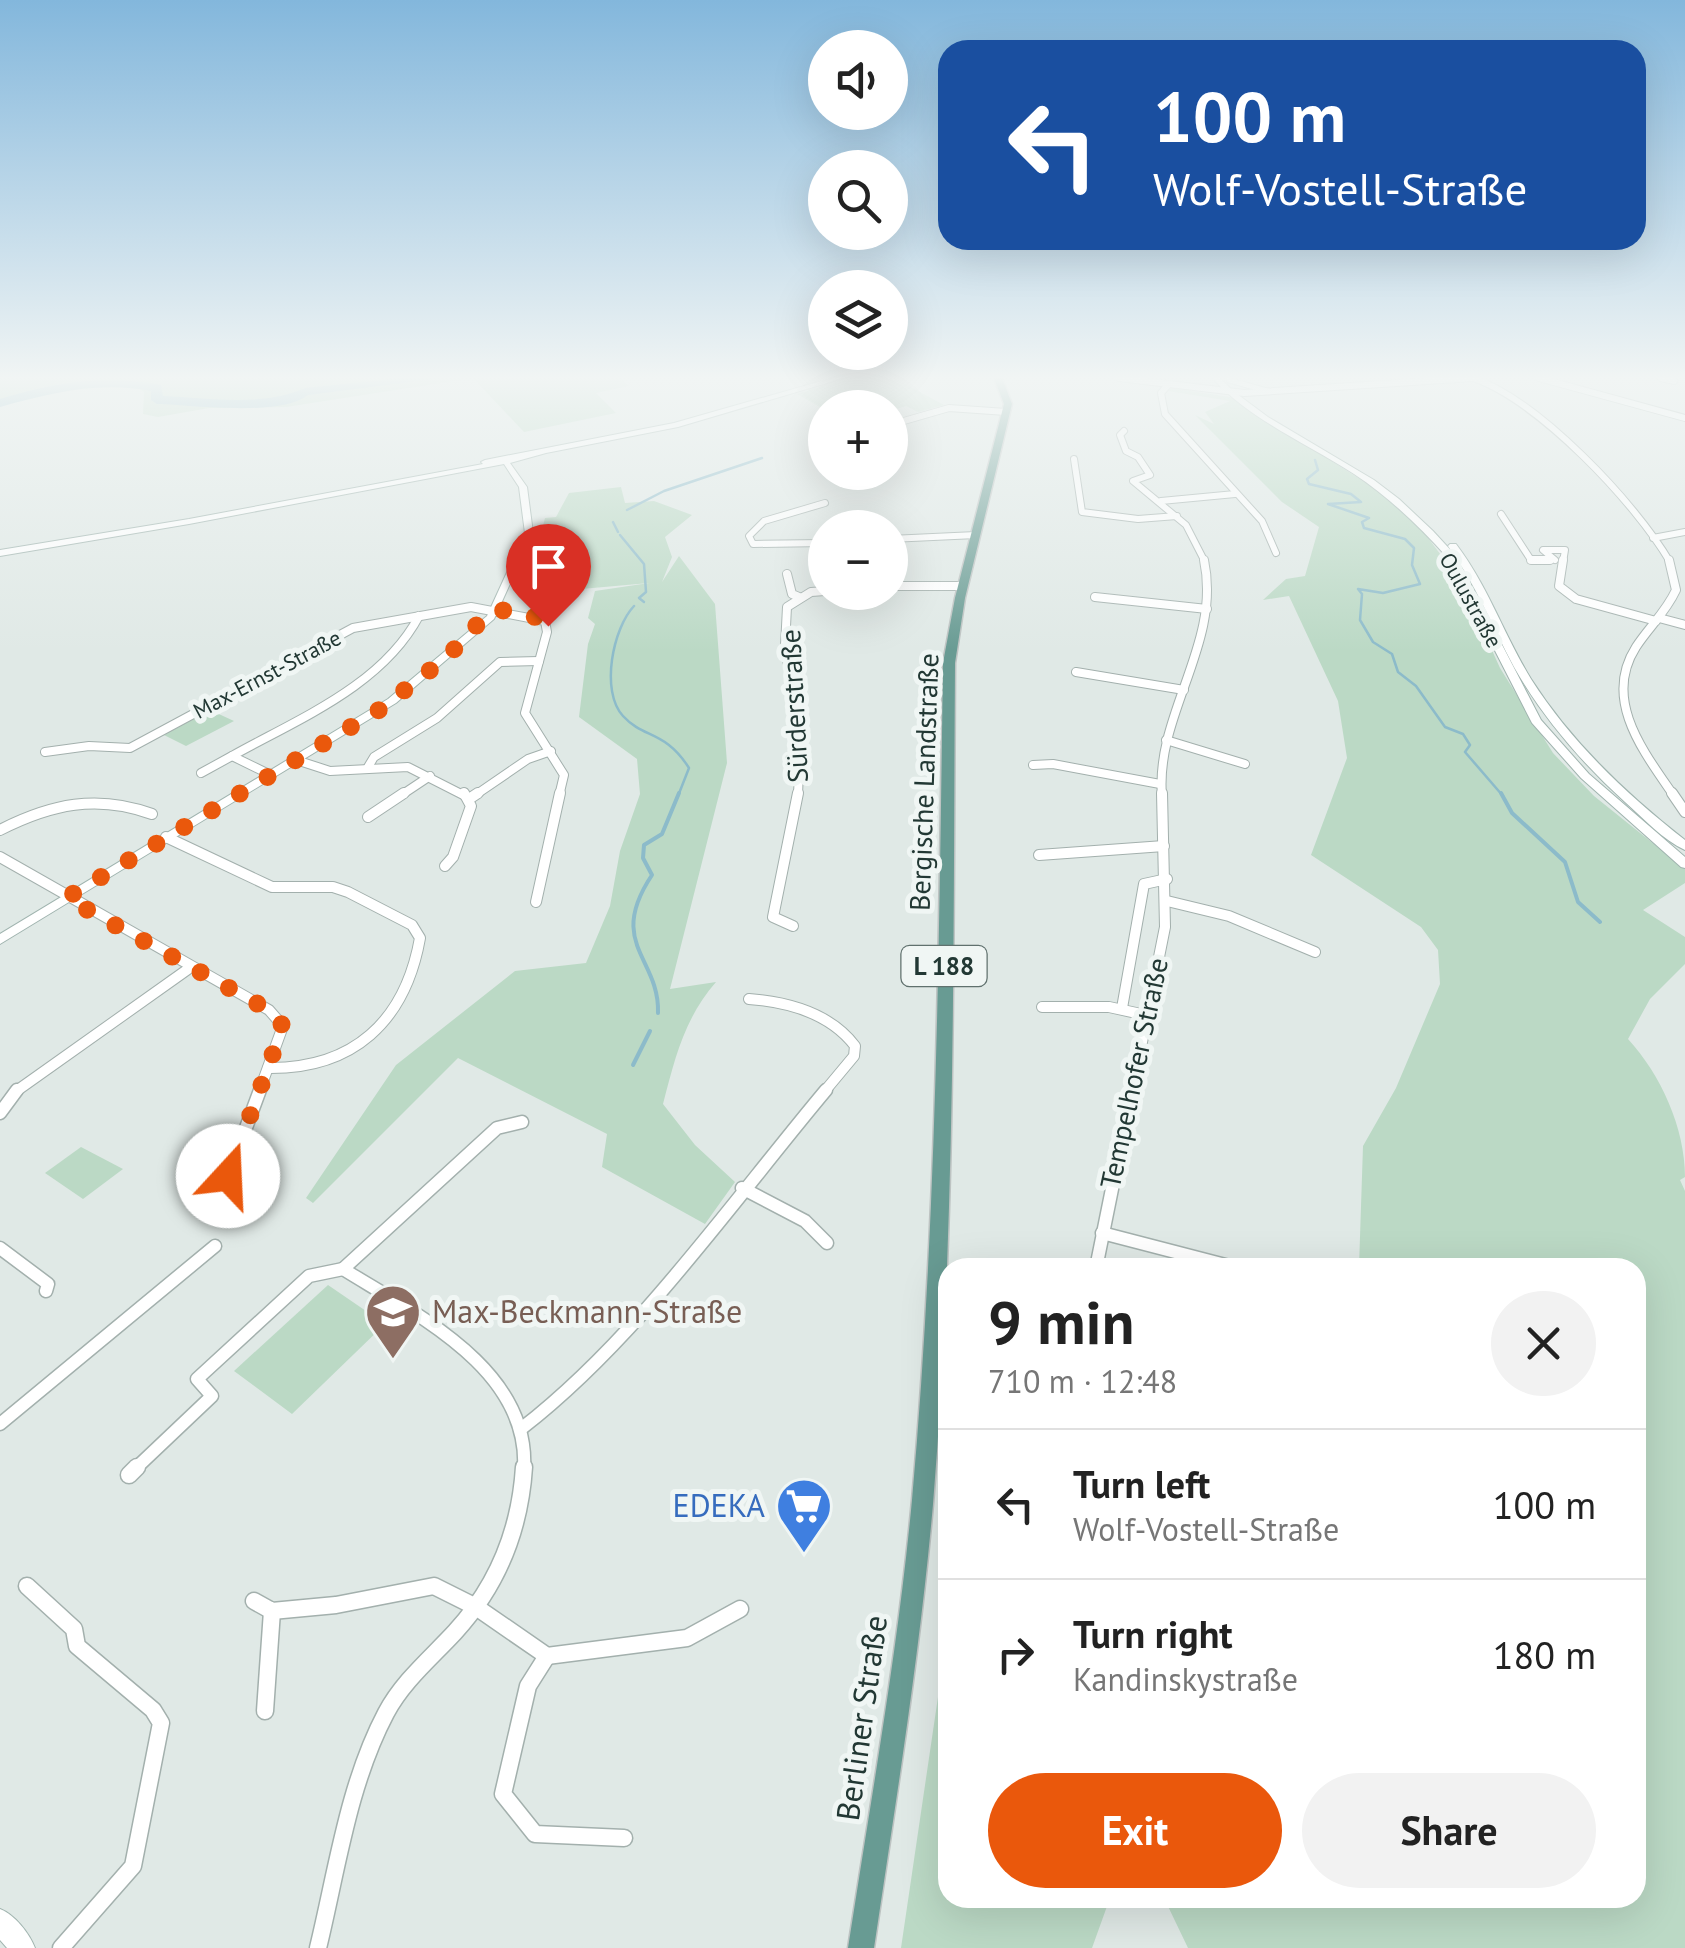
<!DOCTYPE html>
<html lang="en">
<head>
<meta charset="utf-8">
<style>
  :root { --surface:#fff; --page:#f2f2f2; --text:#222; --muted:#767676; --line:#e0e0e0; --accent:#ea580c }
  body { margin:0; font-family:"PT Sans",sans-serif; background:var(--page); color:var(--text); height:100vh; display:flex; flex-direction:column; font-size:38px; white-space:nowrap }
  * { box-sizing:border-box; margin:0 }
  p { font-size:32px; color:var(--muted) }
  .icon { flex:none; width:55px; height:55px; fill:none; stroke:currentColor; stroke-width:2; stroke-linecap:round; stroke-linejoin:round }
  .map { position:relative; flex:1; overflow:hidden }
  .sheet { position:absolute; left:938px; top:1258px; width:708px; height:650px; display:flex; flex-direction:column; background:var(--surface); border-radius:30px; box-shadow:0 10px 40px #0002 }
  .sheet>* { flex:none }
  .hud { position:absolute; left:938px; top:40px; width:708px; height:210px; border-radius:30px; box-shadow:0 10px 40px #0002; background:#1a4fa0; color:#fff; overflow:hidden }
  .buttons { position:absolute; left:808px; top:30px; display:grid; gap:20px }
  .buttons a { display:grid; place-items:center; width:100px; height:100px; border-radius:50%; background:var(--surface); box-shadow:0 10px 40px #0002; font-size:50px }
  .pin { position:absolute; display:grid; place-items:center; width:85px; height:85px; color:#fff; margin:-102px -42px; border-radius:50% 50% 50% 0; rotate:-45deg; box-shadow:0 0 10px #0007 }
  .pin .icon { rotate:45deg }
  .me { position:absolute; width:110px; margin:-55px; rotate:20deg; stroke-linejoin:round; filter:drop-shadow(0 0 8px #0008) }
  .turn { display:flex; align-items:center; gap:35px; height:210px; padding:0 50px; font-size:45px }
  .turn .icon { width:130px; height:130px; stroke-width:2.5 }
  .turn b { display:block; font-size:70px; line-height:85px }
  .round { display:grid; place-items:center; flex:none; width:105px; height:105px; border-radius:52px; background:var(--page) }
  .summary { display:flex; align-items:center; justify-content:space-between; height:170px; padding:0 50px }
  h1 { font-size:60px; font-weight:800; line-height:75px }
  .button { display:flex; gap:20px; margin-top:auto; padding:20px 50px }
  .button a { flex:1; height:115px; border-radius:60px; background:var(--accent); color:#fff; font-size:40px; font-weight:800; line-height:115px; text-align:center }
  .button a+a { background:var(--page); color:var(--text) }
  ul { padding:0; list-style:none }
  li { display:flex; align-items:center; gap:30px; height:150px; padding:0 50px; border-top:2px solid var(--line) }
  li div { flex:1 }
  li b { display:block; font-size:38px }
  li em { font-style:normal }
  .map>svg:first-child { display:block }
  .green { fill:#bbd9c5 }
  .lines { fill:none; stroke-linecap:round; stroke-linejoin:round }
  .stream-far1 { stroke:#8cbbca; stroke-width:2.5 }
  .stream { stroke:#8cbbca; stroke-width:4 }
  .river { fill:#8cbbca; fill-rule:evenodd }
  .street-far4-casing { stroke:#a3b0ad; stroke-width:8 }
  .street-far3-casing { stroke:#a3b0ad; stroke-width:10 }
  .street-far2-casing { stroke:#a3b0ad; stroke-width:12 }
  .street-far1-casing { stroke:#a3b0ad; stroke-width:15 }
  .street-casing { stroke:#a3b0ad; stroke-width:19 }
  .secondary-casing { stroke:#a0b4af; stroke-width:2 }
  .primary-casing { stroke:#bdc3c2; stroke-width:3 }
  .street-far4 { stroke:#fff; stroke-width:6 }
  .street-far3 { stroke:#fff; stroke-width:8 }
  .street-far2 { stroke:#fff; stroke-width:10 }
  .street-far1 { stroke:#fff; stroke-width:12 }
  .street { stroke:#fff; stroke-width:16 }
  .secondary { fill:#fff; fill-rule:evenodd }
  .primary { fill:#689b93; fill-rule:evenodd }
  .route { stroke:#ea580c; stroke-width:18; stroke-dasharray:0 32.4 }
  .labels { text-anchor:middle; stroke-width:10; stroke-linejoin:round; paint-order:stroke }
  .far-street-label { font-size:22px; fill:#223834; stroke:#f0f6f4 }
  .shield { fill:#f0f6f4; stroke:#60716e; stroke-width:2.5 }
  .shield-label { font-size:25px; font-weight:bold; fill:#223834 }
  .street-label { font-size:28px; fill:#223834; stroke:#f0f6f4 }
  .near-education-label { font-size:32px; fill:#785e54; stroke:#f0f6f4; text-anchor:start }
  .near-shop-label { font-size:32px; fill:#366cbe; stroke:#f0f6f4; text-anchor:end }
  .near-street-label { font-size:32px; fill:#223834; stroke:#f0f6f4 }
</style>
</head>
<body>
<div class="map">
<svg width="1685" height="1948" viewBox="0 0 1685 1948">
  <rect width="100%" height="100%" fill="#e0e9e6"/>
  <g class="green">
    <path d="M0,378H620L629,386L596,393L616,413L524,432L473,378L286,407L209,408L158,417L143,414L144,392C112,368 35,387 0,400Z"/>
    <polygon points="849,378 894,378 944,405 918,412 906,406 890,411 890,408 825,410 797,394"/>
    <path d="M1172,388L1230,397L1379,491L1417,523L1461,582L1500,668L1553,753L1594,796L1685,869V883L1643,910L1685,937V964L1650,999L1628,1039C1661,1075 1685,1128 1685,1177L1680,1180L1685,1191V1948H1188L1164,1898H1635V1268L1359,1267L1363,1146L1396,1088L1440,984L1438,950L1421,927L1311,855L1347,758L1338,701L1289,596L1263,600L1286,579L1305,576L1319,527L1282,502L1195,415L1214,424L1205,412L1230,401L1168,391Z"/>
    <path d="M621,487L625,503L654,501L692,515L665,537L672,557L662,582L679,556L715,604L727,763L670,989L716,982C684,1019 675,1058 663,1104L695,1145L735,1182L705,1224L602,1167L607,1134L458,1058L313,1203L306,1198L396,1065L515,971L586,963L610,906L620,851L640,794L637,759L579,717L588,644L595,624L588,618L595,591L649,583L525,594L545,518L556,517L569,493Z"/>
    <polygon points="210,710 234,721 186,746 164,735"/>
    <polygon points="81,1147 123,1169 83,1199 45,1173"/>
    <polygon points="328,1285 385,1324 292,1414 234,1371"/>
    <polygon points="938,1697 948,1699 948,1898 1110,1898 1092,1948 901,1948"/>
  </g>
  <g class="lines">
    <g class="stream-far1">
      <polyline points="1315,460 1318,470 1307,479 1309,484 1351,494 1361,502 1328,504 1369,518 1362,522 1364,528 1405,539 1414,548 1412,565 1420,584 1383,593 1358,589 1362,594 1360,620 1373,642 1392,654 1398,672 1416,686 1445,727 1463,734 1470,745 1465,752 1503,796"/>
      <polyline points="627,510 664,491 762,458"/>
      <polyline points="613,522 618,532"/>
      <polyline points="620,535 644,564 646,592 639,598 644,602"/>
      <path d="M634,606C613,628 600,691 623,716C644,739 665,730 689,768L678,796"/>
    </g>
    <g class="stream">
      <polyline points="1501,793 1512,813 1565,862 1578,902 1600,922"/>
      <path d="M658,1013C660,958 606,944 652,875L643,858L644,845L662,834L679,793"/>
      <polyline points="633,1065 650,1031"/>
    </g>
    <path class="river" d="M402,378H441L308,395C280,417 194,405 157,404L151,400V391C98,381 51,393 0,407V399C53,382 106,374 161,385L163,396C209,398 263,407 305,388Z"/>
    <g class="street-far4-casing">
      <g id="street-far4">
        <polyline points="1119,378 1244,393 1473,378"/>
        <path d="M1473,378C1538,400 1635,502 1670,562"/>
        <polyline points="1539,378 1685,418"/>
        <polyline points="1661,378 1674,381"/>
        <polyline points="1168,385 1161,393 1165,414 1262,521 1276,553"/>
        <polyline points="890,425 949,408 1006,412"/>
        <polyline points="1124,431 1120,435 1126,451 1138,457 1150,475 1133,481 1186,525 1205,562"/>
        <polyline points="1074,459 1082,512 1138,519 1177,516"/>
        <polyline points="1161,501 1235,494"/>
        <polyline points="825,503 764,521 749,536 753,544 825,543"/>
        <polyline points="1501,514 1531,560 1550,560"/>
        <polyline points="1653,538 1685,532"/>
        <polyline points="890,539 976,535"/>
        <polyline points="1555,560 1543,550 1565,550 1563,562"/>
      </g>
    </g>
    <g class="street-far3-casing">
      <g id="street-far3">
        <polyline points="1531,560 1550,560"/>
        <polyline points="1563,560 1559,586 1576,599 1656,621"/>
        <path d="M1669,560L1676,590C1666,612 1649,627 1636,647C1602,700 1644,752 1674,796"/>
        <polyline points="787,574 792,594 799,597"/>
        <polyline points="890,586 963,586"/>
        <polyline points="1095,597 1207,609"/>
        <polyline points="1659,618 1685,625"/>
        <polyline points="1076,672 1184,690"/>
        <polyline points="1166,740 1245,764"/>
        <polyline points="45,752 89,746 130,748 353,628 471,607 545,621 547,632 525,713 564,775 559,796"/>
        <polyline points="296,760 330,771 408,767 465,796"/>
        <polyline points="1033,765 1053,764 1160,784"/>
        <polyline points="368,767 374,757 437,718 500,662 539,661"/>
        <polyline points="201,773 232,756"/>
        <path d="M271,775L232,756C298,719 382,686 419,616"/>
        <polyline points="400,796 430,776"/>
        <polyline points="474,796 528,759 551,751"/>
        <polyline points="798,796 800,740 785,646 787,607 811,592 825,591"/>
        <path d="M1162,796C1155,714 1222,644 1204,560"/>
      </g>
    </g>
    <g class="street-far2-casing">
      <g id="street-far2">
        <polyline points="1672,793 1685,812"/>
        <polyline points="469,799 478,793"/>
        <polyline points="368,817 404,793"/>
        <path d="M0,830C51,804 97,794 152,814"/>
        <path d="M166,837L272,887H333L348,892L412,925L420,938C405,1022 353,1069 268,1068"/>
        <polyline points="1039,855 1164,846"/>
        <polyline points="0,857 269,1010 283,1026 259,1092"/>
        <polyline points="445,866 453,857 471,806 464,793"/>
        <polyline points="1167,901 1229,916 1315,952"/>
        <polyline points="536,902 560,793"/>
        <polyline points="793,926 773,917 798,793"/>
        <path d="M749,999C788,1002 830,1013 855,1046L854,1056L824,1092"/>
        <polyline points="1042,1007 1109,1007 1150,1016"/>
        <polyline points="1122,1008 1144,884 1167,879"/>
        <polyline points="15,1092 191,967"/>
        <polyline points="1132,1092 1165,927 1162,793"/>
      </g>
    </g>
    <g class="street-far1-casing">
      <g id="street-far1">
        <polyline points="0,1113 17,1090"/>
        <polyline points="742,1188 805,1221 827,1243"/>
        <polyline points="257,1193 228,1176 260,1090"/>
        <polyline points="1102,1233 1237,1268"/>
        <polyline points="0,1248 48,1284 46,1291"/>
        <polyline points="1096,1268 1132,1090"/>
        <polyline points="343,1269 497,1128 522,1122"/>
        <path d="M343,1269C415,1314 530,1369 524,1469"/>
        <polyline points="0,1424 215,1246"/>
        <path d="M522,1428C637,1339 732,1202 826,1090"/>
        <polyline points="135,1469 212,1396 197,1379 309,1276 343,1269"/>
      </g>
    </g>
    <g class="street-casing">
      <g id="street">
        <polyline points="129,1475 137,1467"/>
        <polyline points="27,1586 74,1629 77,1646 153,1710 161,1723 133,1866 61,1948"/>
        <polyline points="254,1601 272,1611 336,1605 434,1586 476,1607 547,1656 687,1638 740,1609"/>
        <polyline points="547,1656 528,1686 503,1794 535,1834 624,1838"/>
        <polyline points="265,1711 272,1611"/>
        <path d="M318,1948C337,1870 348,1785 386,1713C403,1681 431,1658 455,1632C498,1585 520,1530 524,1467"/>
      </g>
    </g>
    <g class="secondary-casing">
      <g id="secondary">
        <polygon points="832,378 844,378 678,427 546,453 510,463 527,487 533,533 494,619 396,703 0,944 0,934 388,699 487,616 525,533 519,487 504,464 189,524 0,556 0,550 189,519 483,464 481,462 485,460 674,423"/>
        <path d="M1212,378H1220L1233,391L1268,417L1374,480L1399,499L1433,531L1456,556L1541,720L1589,774L1685,857V868L1681,867L1581,778L1532,723L1447,557C1419,526 1389,497 1354,474C1306,443 1252,421 1212,378Z"/>
        <polygon points="1230,378 1273,390 1274,392 1270,394 1227,382 1227,378"/>
        <path d="M1450,544H1456C1488,586 1504,635 1531,679C1571,742 1626,794 1685,840V850C1663,840 1643,818 1625,802C1582,763 1543,718 1514,667C1492,626 1476,584 1448,546Z"/>
        <path d="M0,1909C15,1915 29,1933 35,1948H7L0,1940Z"/>
      </g>
    </g>
    <g class="primary-casing">
      <path id="primary" d="M994,378H1002L1012,404L965,598L955,663C953,943 956,1225 933,1504C920,1653 896,1800 874,1948H848C871,1799 898,1650 912,1500C937,1222 939,942 943,663L955,598L1004,404Z"/>
    </g>
    <use href="#street-far4" class="street-far4"/>
    <use href="#street-far3" class="street-far3"/>
    <use href="#street-far2" class="street-far2"/>
    <use href="#street-far1" class="street-far1"/>
    <use href="#street" class="street"/>
    <use href="#secondary" class="secondary"/>
    <use href="#primary" class="primary"/>
  </g>
  <linearGradient id="sky" x2="0" y2="1"><stop stop-color="#83b7dc"/><stop offset="0.58" stop-color="#f1f5f4"/><stop offset="1" stop-color="#f1f5f4" stop-opacity="0"/></linearGradient>
  <rect width="1685" height="651" fill="url(#sky)"/>
  <g class="lines">
    <path class="route" d="M228,1176L283,1026L269,1010L66,898L379,710L447,657L487,614C504,606 535,612 548,626"/>
  </g>
  <defs>
    <g id="school-pin" transform="scale(2.875)"><path d="M0 17L-7.5 6A9.5 9.5 0 1 1 7.5 6Z" fill="#8d6e63" stroke="#f0f6f4"/><path d="M0-5L7-2L0 1L-7-2ZM-4 1L0 2.5L4 1V4Q0 6-4 4Z" fill="#fff"/></g>
    <g id="supermarket-pin" transform="scale(2.875)"><path d="M0 17L-7.5 6A9.5 9.5 0 1 1 7.5 6Z" fill="#3f7fe0" stroke="#f0f6f4"/><path d="M-6-5.5h2.5l.6 2H6L4.5 2H-2.5L-4.4-4H-6ZM-1.5 3.2a1.3 1.3 0 1 0 .1 0ZM3 3.2a1.3 1.3 0 1 0 .1 0Z" fill="#fff"/></g>
  </defs>
  <g fill-rule="evenodd">
    <use href="#school-pin" x="393" y="1312"/>
    <use href="#supermarket-pin" x="804" y="1506"/>
  </g>
  <g class="labels">
    <g class="far-street-label">
      <text transform="translate(1471 600) rotate(61)" y="8">Oulustraße</text>
      <text transform="translate(267 674) rotate(-28)" y="8">Max-Ernst-Straße</text>
    </g>
    <rect class="shield" x="901.5" y="946" width="85" height="40" rx="8"/>
    <g class="shield-label">
      <text x="944" y="975">L 188</text>
    </g>
    <g class="street-label">
      <text transform="translate(794 706) rotate(-93)" y="10">Sürderstraße</text>
      <text transform="translate(924 782) rotate(-88)" y="10">Bergische Landstraße</text>
      <text transform="translate(1134 1073) rotate(-78)" y="10">Tempelhofer Straße</text>
    </g>
    <g class="near-education-label">
      <text x="432" y="1323">Max-Beckmann-Straße</text>
    </g>
    <g class="near-shop-label">
      <text x="765" y="1517">EDEKA</text>
    </g>
    <g class="near-street-label">
      <text transform="translate(862 1718) rotate(-82)" y="11">Berliner Straße</text>
    </g>
  </g>
</svg>
<div class="buttons">
<a><svg class="icon" aria-label="sound" viewBox="0 0 24 24"><path d="M4 9h4l5-4v14l-5-4H4zM17 9q2 3 0 6"/></svg></a>
<a><svg class="icon" aria-label="search" viewBox="0 0 24 24"><circle cx="10" cy="10" r="6"/><path d="M15 15l6 6"/></svg></a>
<a><svg class="icon" aria-label="layers" viewBox="0 0 24 24"><path d="M12 4l9 5-9 5-9-5zM3 14l9 5 9-5"/></svg></a>
<a>+</a>
<a>−</a>
</div>
<div class="pin" style="left:548px;top:626px;background:#d93025"><svg class="icon" aria-label="arrive" viewBox="0 0 24 24"><path d="M6 21V4h12l-3 4 3 4H6"/></svg></div>
<svg class="me" style="left:228px;top:1176px" viewBox="-20 -20 40 40"><circle r="19" fill="#fff"/><path d="M0-13L10 11 0 6-10 11z" fill="#ea580c"/></svg>
<div class="hud">
<div class="turn"><svg class="icon" aria-label="left" viewBox="0 0 24 24"><path d="M17 20v-9H6M10 6l-5 5 5 5"/></svg><div><b>100 m</b>Wolf-Vostell-Straße</div></div>
</div>
<section class="sheet">
<div class="summary"><div><h1>9 min</h1><p>710 m · 12:48</p></div><a class="round"><svg class="icon" aria-label="close" viewBox="0 0 24 24"><path d="M6 6l12 12M18 6L6 18"/></svg></a></div>
<ul>
<li><svg class="icon" aria-label="left" viewBox="0 0 24 24"><path d="M17 20v-9H6M10 6l-5 5 5 5"/></svg><div><b>Turn left</b><p>Wolf-Vostell-Straße</p></div><em>100 m</em></li>
<li><svg class="icon" aria-label="right" viewBox="0 0 24 24"><path d="M7 20v-9h11M14 6l5 5-5 5"/></svg><div><b>Turn right</b><p>Kandinskystraße</p></div><em>180 m</em></li>
</ul>
<div class="button"><a>Exit</a><a>Share</a></div>
</section>
</div>
</body>
</html>
